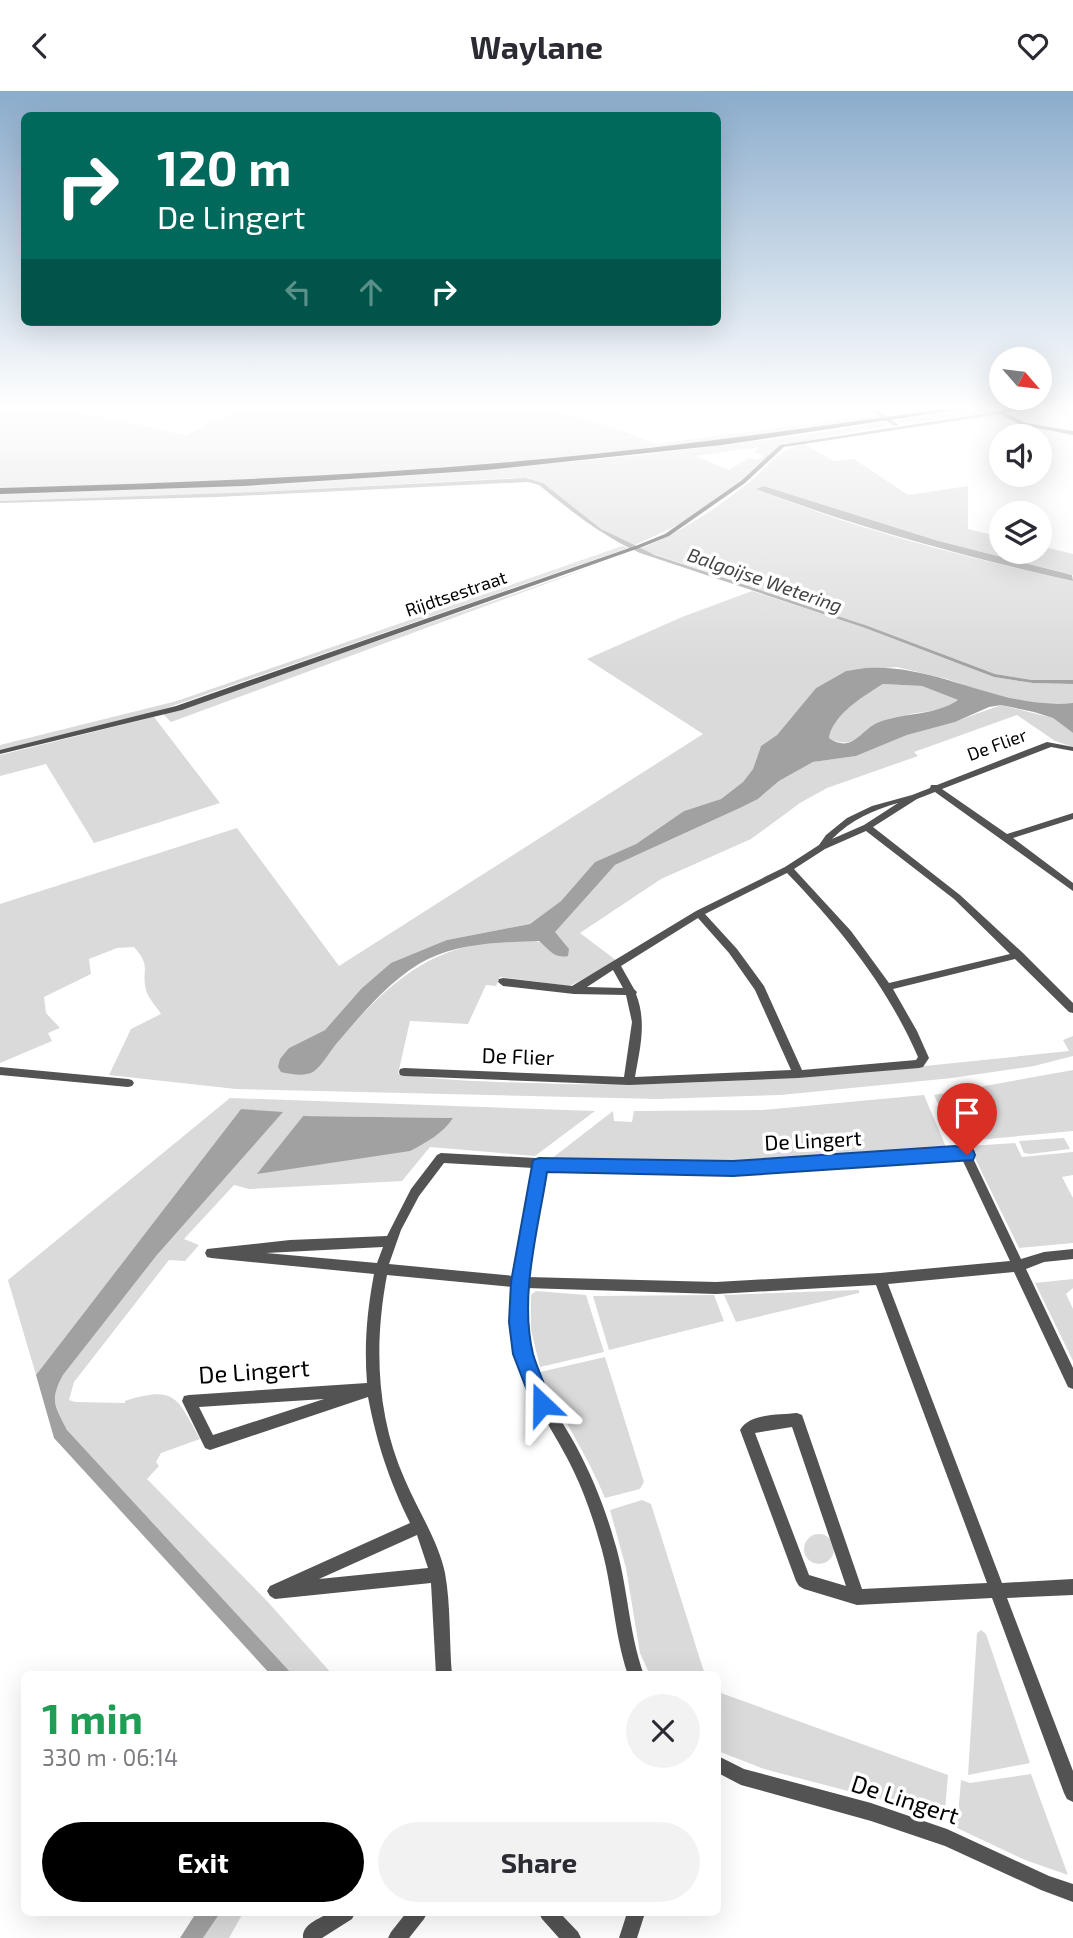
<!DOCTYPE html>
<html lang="en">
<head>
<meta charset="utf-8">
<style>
  :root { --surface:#fff; --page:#f2f2f3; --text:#2b2b33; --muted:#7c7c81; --accent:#000 }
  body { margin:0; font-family:"Exo 2",sans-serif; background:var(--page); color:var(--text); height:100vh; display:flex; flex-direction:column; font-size:26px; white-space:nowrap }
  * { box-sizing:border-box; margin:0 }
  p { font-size:23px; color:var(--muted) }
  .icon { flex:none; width:38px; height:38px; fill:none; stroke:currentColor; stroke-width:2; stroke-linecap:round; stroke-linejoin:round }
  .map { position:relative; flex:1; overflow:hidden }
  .sheet { position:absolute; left:21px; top:1580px; width:700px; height:245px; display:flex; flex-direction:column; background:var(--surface); border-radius:10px; box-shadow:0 7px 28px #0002 }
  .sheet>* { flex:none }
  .banner { position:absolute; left:21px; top:21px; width:700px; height:214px; border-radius:10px; box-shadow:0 7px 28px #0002; background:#00695c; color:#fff; overflow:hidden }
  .needle { width:46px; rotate:118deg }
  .buttons { position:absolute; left:989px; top:256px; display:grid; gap:14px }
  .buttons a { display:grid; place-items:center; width:63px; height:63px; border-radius:50%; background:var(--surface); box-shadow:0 7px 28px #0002; font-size:35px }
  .pin { position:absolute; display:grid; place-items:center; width:60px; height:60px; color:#fff; margin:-72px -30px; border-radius:50% 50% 50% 0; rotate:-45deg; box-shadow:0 0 7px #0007 }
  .pin .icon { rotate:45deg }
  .me { position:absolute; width:77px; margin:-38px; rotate:337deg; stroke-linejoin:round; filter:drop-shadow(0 0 5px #0008) }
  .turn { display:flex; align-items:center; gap:24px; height:147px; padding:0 21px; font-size:32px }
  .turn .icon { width:91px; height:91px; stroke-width:2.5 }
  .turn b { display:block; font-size:49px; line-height:60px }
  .lanes { display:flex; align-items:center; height:66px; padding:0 21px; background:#0003; justify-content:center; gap:35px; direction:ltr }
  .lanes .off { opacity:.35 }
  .round { display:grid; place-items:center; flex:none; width:74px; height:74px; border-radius:37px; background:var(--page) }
  .summary { display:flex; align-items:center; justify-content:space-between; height:119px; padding:0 21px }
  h1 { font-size:42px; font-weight:700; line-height:52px; color:#1e9e55 }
  .cta { display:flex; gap:14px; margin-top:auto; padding:14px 21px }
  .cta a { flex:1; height:80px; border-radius:42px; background:var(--accent); color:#fff; font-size:28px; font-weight:700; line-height:80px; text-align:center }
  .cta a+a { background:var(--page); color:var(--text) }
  header { display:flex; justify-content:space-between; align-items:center; height:91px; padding:0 21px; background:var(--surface); font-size:32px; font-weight:700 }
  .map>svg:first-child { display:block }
  .green { fill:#dadada; fill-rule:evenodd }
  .water { fill:#a1a1a1; fill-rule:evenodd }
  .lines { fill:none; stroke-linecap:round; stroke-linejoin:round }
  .street { fill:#535353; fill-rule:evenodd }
  .primary { fill:#000; fill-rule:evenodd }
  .route { fill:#1a73e8; stroke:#114b97; stroke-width:2 }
  .labels { text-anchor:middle; stroke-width:7; stroke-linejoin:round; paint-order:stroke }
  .far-street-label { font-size:18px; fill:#000; stroke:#fff }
  .far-water-label { font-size:19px; font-style:italic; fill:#424242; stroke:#fff }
  .street-label { font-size:21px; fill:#000; stroke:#fff }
  .near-street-label { font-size:24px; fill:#000; stroke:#fff }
</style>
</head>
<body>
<header><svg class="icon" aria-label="back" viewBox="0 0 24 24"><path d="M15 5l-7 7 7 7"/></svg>Waylane<svg class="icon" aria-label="heart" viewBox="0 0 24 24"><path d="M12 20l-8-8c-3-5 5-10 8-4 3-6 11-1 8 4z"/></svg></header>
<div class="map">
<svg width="1073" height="1847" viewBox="0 0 1073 1847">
  <rect width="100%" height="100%" fill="#fff"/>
  <g class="green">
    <path d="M0,318H81L79,321L186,344L238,318H552L620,339L656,353L876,324L881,328C744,346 608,365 471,376C314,388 157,392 0,397Z"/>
    <polygon points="968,318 1011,318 904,333 893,330"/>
    <path d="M886,331L890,334L778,355L750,384L682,432L633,455L601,438L543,392L512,387L257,401L0,410V402C296,393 593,379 886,331ZM760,356L754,361L764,365L757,369L748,367L729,379L696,365Z"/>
    <path d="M804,353L834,370L854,368L908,404L968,395V438L1001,446V460H1040V455L1073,463V484L935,449L765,395L757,398C856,439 968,467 1073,490V589H1032L995,583L868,535L639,458C678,443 714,419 747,393C771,375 772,361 804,353Z"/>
    <polygon points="622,455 628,457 155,621 0,660 0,654 177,610"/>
    <polygon points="597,474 171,631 163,623 198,612"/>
    <path d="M752,500L865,537L994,586L1033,592L1073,593V612L1040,613L990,603L947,588L897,576L846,580L816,597L777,644L761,655L753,678L743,691L721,708L684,720L636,753L595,771L561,810L530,833L447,849L361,898L325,939L289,957L312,981C365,920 411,855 500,851C513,851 530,847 542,852L615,774L742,716L758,708L779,690L813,671L856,665L907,644L954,631L1001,614L1053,627L1073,642V656L1055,650L1017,624L914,661L918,665L827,697L800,712L751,748L661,788L580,842L617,870L570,895L500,886L496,895L486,894L468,933L410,930L398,983C451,991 508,991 562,993C732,996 900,978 1069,960L1063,949L1073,945V965L1034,975L952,987L781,1004L658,1008L236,998L109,984L131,938L161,923C157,916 148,907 146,899C141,879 152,876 134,856L117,857L89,868L91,883L44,906L46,922L60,937L48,942L52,950L0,972V813L237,737L339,875L703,643L587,568L682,526Z"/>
    <path d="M883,593L922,595L958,609L945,618L910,623L866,639C859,652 842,655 829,647C834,622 863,606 883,593Z"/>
    <polygon points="154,626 220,712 94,752 46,673 0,685 0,664"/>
    <polygon points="1073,979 1073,1040 956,1051 934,1004"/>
    <polygon points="924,1004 946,1056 729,1071 551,1068 613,1020 614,1030 632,1031 634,1020 763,1019"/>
    <path d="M230,1007L595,1020L535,1065L430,1056L402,1090L249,1098L234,1094L184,1148L199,1154L185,1170L169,1169L74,1291L69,1309L75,1311L125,1312V1310C176,1294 177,1307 200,1348L161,1362L156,1371L159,1375L147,1388L267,1510L333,1584H293L67,1339C55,1315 49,1309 63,1284L157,1164L282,1022L241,1018L36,1284L8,1189ZM303,1025L452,1027V1028L258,1083Z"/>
    <polygon points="1064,1047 1070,1058 1030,1063 1024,1062 1019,1050"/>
    <polygon points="1015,1052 1022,1066 1073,1061 1073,1084 1062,1086 1073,1107 1073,1152 1019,1157 969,1055"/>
    <polygon points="1073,1188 1073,1197 1066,1203 1073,1218 1073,1270 1035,1192"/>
    <polygon points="859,1199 859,1202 736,1231 724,1204"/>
    <polygon points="536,1200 586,1204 604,1261 540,1276 531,1239 531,1204"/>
    <polygon points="714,1204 724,1230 609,1259 593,1205"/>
    <path d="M605,1266L644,1391L640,1398L605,1407C587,1363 560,1324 540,1281Z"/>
    <polygon points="642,1409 651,1413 705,1584 650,1584 640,1562 626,1477 610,1419"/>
    <circle cx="819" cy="1458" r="15"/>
    <polygon points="981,1539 986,1543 1030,1672 968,1684 977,1542"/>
    <polygon points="718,1601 948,1684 944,1731 894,1712 764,1678 718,1660"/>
    <polygon points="1031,1683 1068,1784 1025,1769 957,1737 961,1689 970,1692"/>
    <polygon points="220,1822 243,1822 229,1847 203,1847"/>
  </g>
  <g class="water">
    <path d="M525,387L543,392L601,438L655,464L868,535L995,583L1032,589H1073V593L1033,592L994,586L865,537L640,462C602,445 571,420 539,394L528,391L217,406L0,412V410L257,401Z"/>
    <path d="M764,395L935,449L1072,484L1073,490C966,466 859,437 756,398Z"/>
    <path d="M866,577C938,572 999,619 1073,612V642L1053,627L1034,621L1001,614L989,616L955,631L907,644L856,665L813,671L779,690L758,708L742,716L615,774L555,841L569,858L568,865C553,868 548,857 539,850C502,851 461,852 428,868C392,886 362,923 337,952C330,960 322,975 313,981C304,986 290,983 281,981L278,976L280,968L289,957L325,939L361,898L391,872L447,849L530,833L561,810L595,771L636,753L684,720L721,708L743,691L753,678L761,655L777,644L816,597L846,580ZM883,593L922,595L958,609C935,625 904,621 877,632C861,639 852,663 829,647C833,623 864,605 883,593Z"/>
    <path d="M241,1018L283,1021L157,1164L63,1284C49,1310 55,1315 67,1339L293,1584H271L54,1347L36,1284Z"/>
    <path d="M303,1025L453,1027C442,1043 427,1051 410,1060L257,1083Z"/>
    <polygon points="196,1822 220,1822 203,1847 180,1847"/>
  </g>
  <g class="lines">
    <g class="street">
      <polygon points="869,318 875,318 899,334 894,335"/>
      <polygon points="1014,318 1025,318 1006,322 1026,332 1073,340 1073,344 1022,334 1000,323 784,356 745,392 669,445 642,456 182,619 0,663 0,659 176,615 638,454 665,443 741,390 780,354"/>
      <path d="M1047,651L1073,656V660L1051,656L942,698L1007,743L1073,722V728L1013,747L1073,792V800L935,701L917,708L873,736L960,804L1023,862L1073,912V922L1069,921L1015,868L893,898L917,940L929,967L923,976L919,977L798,987L629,994L404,985L400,984L399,981L400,978L404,977L624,986L632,931L626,904L574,903L503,895L498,891L499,888L503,887L572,895L696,820L785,776L819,754L826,744L847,727L872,715L912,704L930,697L931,694H937ZM898,712L864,734L832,748C851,729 873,719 898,712ZM866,740L954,808L1010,863L889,892L851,840L794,778L825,758ZM787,782C841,838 887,895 918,966L916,969L802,979L764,895L737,858L705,823ZM698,827L729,862L755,899L791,979L635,986C640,957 647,931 636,903L637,901L634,898L621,875ZM613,879L623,897L587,896Z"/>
      <polygon points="0,976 128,988 132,989 134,992 132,995 128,996 0,984"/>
      <path d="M955,1057L970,1061L1021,1168L1044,1161L1073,1158V1168L1044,1171L1026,1178L1073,1277V1298L1068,1296L1014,1181L888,1193L1002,1492L1073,1488V1504L1007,1507L1073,1680V1711L1067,1708L1064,1702L992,1507L857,1514L804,1498L799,1495L796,1490L740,1339C749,1322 780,1324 797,1322L802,1324L862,1498L987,1492L876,1194L716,1203L526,1197C525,1223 526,1250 534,1276C543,1304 562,1329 576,1355C592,1385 605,1417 614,1449C628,1493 628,1540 644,1584H628C613,1540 613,1493 599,1449C591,1420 580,1391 566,1365C550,1335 530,1307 520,1275C513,1249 512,1223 513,1196L387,1184C374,1253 376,1324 405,1389C418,1420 438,1449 445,1482C451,1515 449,1550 452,1584H436L431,1492L275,1508L270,1505L267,1500L270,1495L410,1432C389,1389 377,1353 368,1306L210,1359L205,1357L182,1310L184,1305L189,1304L367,1292C364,1254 367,1220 374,1183L211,1167L207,1166L205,1162L207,1158L290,1149L387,1145L411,1098L437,1064L441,1062L630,1072L733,1073ZM955,1067L962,1068L1010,1170L880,1182L716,1191L527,1186L544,1077L630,1082L733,1083ZM444,1072L533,1077L514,1185L389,1173L401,1139L419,1105ZM383,1156L377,1172L266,1162ZM324,1308L213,1344L199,1316ZM792,1336L846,1495L809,1484L755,1342ZM417,1444L428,1477L319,1488Z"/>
      <polygon points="718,1665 744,1678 871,1712 947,1738 1049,1785 1073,1793 1073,1811 1041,1799 945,1755 871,1730 741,1694 718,1682"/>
      <path d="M329,1822H355L352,1828L322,1847H303C302,1833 319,1828 329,1822Z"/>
      <polygon points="406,1822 427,1822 424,1828 409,1847 388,1847 391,1841"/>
      <polygon points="539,1822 560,1822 578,1841 581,1847 559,1847 542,1828"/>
      <polygon points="627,1822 645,1822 637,1847 619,1847"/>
    </g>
    <path class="primary" d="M942,318H963L722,354L486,379L243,395L0,403V397C181,392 363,385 543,368C676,356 809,337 942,318Z"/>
  </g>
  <linearGradient id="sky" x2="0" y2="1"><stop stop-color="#8baccc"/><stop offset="0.55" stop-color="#fff"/><stop offset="1" stop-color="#fff" stop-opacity="0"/></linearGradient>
  <rect width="1073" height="576" fill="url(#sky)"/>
  <path class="route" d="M955,1055L973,1059L975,1064L973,1069L733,1085L547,1081C538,1139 519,1205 533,1263C538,1280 546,1297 553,1313L550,1320L542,1323L535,1320L513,1263L509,1231L511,1191L533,1069L539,1067L733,1070Z"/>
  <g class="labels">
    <g class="far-street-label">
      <text transform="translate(456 503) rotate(-19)" y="6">Rijdtsestraat</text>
      <text transform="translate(997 654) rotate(-20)" y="6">De Flier</text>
    </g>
    <g class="far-water-label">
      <text transform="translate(765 489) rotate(19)" y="7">Balgoijse Wetering</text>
    </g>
    <g class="street-label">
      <text transform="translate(518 966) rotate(2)" y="7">De Flier</text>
      <text transform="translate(813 1050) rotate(-3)" y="7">De Lingert</text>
    </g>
    <g class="near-street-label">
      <text transform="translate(254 1281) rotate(-4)" y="8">De Lingert</text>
      <text transform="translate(905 1709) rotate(18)" y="8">De Lingert</text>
    </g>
  </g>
</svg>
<div class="buttons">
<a><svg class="needle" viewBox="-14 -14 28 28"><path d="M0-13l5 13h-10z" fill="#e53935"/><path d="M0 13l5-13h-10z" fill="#7c7c81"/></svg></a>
<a><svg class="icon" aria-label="sound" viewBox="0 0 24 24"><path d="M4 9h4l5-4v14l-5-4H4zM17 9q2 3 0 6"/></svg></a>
<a><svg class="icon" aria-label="layers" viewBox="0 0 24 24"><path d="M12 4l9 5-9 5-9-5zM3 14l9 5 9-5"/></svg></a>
</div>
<div class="pin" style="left:967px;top:1064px;background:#d93025"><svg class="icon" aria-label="arrive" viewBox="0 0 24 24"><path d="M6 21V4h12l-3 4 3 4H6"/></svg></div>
<svg class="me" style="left:542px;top:1313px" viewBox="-20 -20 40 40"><path d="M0-17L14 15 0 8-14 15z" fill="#1a73e8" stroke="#fff" stroke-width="4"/></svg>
<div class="banner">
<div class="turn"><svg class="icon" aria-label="right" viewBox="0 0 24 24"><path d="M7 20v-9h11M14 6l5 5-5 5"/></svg><div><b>120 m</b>De Lingert</div></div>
<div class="lanes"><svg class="icon off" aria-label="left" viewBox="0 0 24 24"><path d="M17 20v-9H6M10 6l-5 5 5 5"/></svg><svg class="icon off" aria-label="ahead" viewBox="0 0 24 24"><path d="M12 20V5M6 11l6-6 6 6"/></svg><svg class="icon" aria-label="right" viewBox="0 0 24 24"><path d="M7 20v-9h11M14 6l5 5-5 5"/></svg></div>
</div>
<section class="sheet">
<div class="summary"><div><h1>1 min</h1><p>330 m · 06:14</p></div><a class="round"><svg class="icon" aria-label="close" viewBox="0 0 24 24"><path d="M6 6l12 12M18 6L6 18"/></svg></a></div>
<div class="cta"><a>Exit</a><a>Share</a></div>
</section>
</div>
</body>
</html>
